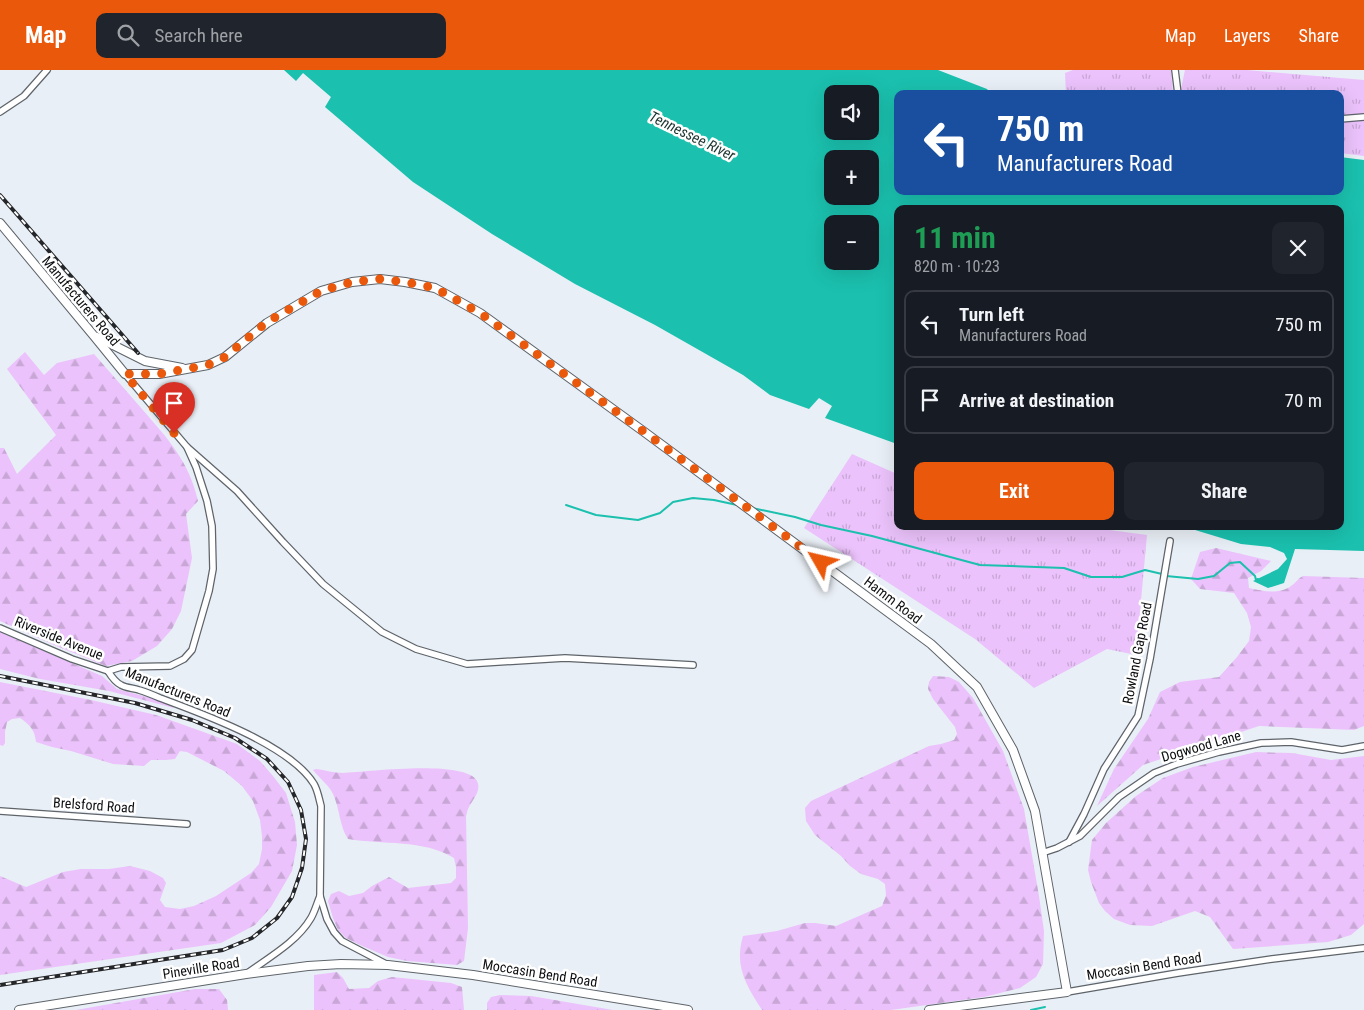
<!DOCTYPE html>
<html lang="en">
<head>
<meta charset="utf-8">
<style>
  :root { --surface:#171b24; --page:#20242c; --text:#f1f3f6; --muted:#9ea1a6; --line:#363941; --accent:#ea580c }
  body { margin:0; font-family:"Roboto Condensed",sans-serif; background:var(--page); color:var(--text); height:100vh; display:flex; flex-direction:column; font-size:19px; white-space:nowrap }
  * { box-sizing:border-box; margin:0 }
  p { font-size:16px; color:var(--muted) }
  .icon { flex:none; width:28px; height:28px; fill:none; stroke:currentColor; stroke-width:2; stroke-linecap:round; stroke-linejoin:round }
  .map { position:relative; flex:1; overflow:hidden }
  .side { position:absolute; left:894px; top:135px; width:450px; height:325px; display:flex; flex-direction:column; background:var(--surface); border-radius:10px; box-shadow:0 5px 20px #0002 }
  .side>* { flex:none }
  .top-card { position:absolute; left:894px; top:20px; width:450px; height:105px; border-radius:10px; box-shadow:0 5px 20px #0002; background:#1a4fa0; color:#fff; overflow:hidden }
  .buttons { position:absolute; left:824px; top:15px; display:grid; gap:10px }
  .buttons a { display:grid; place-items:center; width:55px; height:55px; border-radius:10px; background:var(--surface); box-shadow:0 5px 20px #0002; font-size:25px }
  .pin { position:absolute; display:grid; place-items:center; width:42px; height:42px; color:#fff; margin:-51px -21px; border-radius:50% 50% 50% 0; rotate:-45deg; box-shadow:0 0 5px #0007 }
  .pin .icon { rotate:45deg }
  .me { position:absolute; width:55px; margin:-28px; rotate:307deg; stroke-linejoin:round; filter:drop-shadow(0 0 4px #0008) }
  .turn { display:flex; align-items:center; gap:18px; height:105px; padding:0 20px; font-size:22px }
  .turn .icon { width:65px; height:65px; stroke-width:2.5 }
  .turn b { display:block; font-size:35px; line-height:42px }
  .round { display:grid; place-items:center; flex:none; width:52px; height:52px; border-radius:10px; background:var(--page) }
  .headline { display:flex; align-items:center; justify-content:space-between; height:85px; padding:0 20px }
  h1 { font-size:30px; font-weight:700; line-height:38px; color:#1e9e55 }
  .cta { display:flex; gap:10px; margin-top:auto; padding:10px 20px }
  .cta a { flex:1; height:58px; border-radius:10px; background:var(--accent); color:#fff; font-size:20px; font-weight:700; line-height:58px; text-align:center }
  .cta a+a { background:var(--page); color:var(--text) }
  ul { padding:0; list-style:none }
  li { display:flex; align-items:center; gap:15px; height:68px; margin:0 10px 8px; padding:0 10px; border:2px solid var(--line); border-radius:10px }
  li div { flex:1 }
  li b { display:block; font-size:19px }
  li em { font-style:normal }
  header { display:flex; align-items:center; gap:30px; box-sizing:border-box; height:70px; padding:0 25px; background:var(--accent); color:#fff }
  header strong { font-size:24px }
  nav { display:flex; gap:28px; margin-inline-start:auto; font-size:18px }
  .search { width:350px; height:45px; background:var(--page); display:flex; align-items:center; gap:12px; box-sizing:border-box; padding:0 18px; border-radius:10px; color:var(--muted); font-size:19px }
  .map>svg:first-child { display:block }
  .grass { fill:url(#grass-tufts) }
  .forest { fill:url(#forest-firs) }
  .water { fill:#1bc0ae; fill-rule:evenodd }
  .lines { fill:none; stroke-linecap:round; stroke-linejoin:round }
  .stream { stroke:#1bc0ae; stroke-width:2 }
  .minor-casing { stroke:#5e646a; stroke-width:8 }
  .secondary-casing { stroke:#5e646a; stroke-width:10 }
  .minor { stroke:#fff; stroke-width:5.5 }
  .secondary { stroke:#fff; stroke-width:8 }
  .rail-casing { stroke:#242629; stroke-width:4 }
  .rail { stroke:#fff; stroke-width:2; stroke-dasharray:5.5; stroke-linecap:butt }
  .route { stroke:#ea580c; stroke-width:9; stroke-dasharray:0 16.2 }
  .labels { text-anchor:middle; stroke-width:5; stroke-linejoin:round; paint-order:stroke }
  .street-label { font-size:14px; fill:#0c0e10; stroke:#fff }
  .water-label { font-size:15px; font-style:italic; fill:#1c3430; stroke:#fff }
</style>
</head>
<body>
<header>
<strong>Map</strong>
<div class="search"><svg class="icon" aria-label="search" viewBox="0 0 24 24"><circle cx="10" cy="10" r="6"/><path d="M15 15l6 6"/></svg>Search here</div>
<nav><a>Map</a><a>Layers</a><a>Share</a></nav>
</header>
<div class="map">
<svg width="1364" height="940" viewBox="0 0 1364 940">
  <defs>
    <pattern id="grass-tufts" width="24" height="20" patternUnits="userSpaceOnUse" patternTransform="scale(1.25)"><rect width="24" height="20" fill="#ebc2fb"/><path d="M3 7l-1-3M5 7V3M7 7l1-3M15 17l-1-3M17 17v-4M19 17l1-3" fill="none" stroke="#c8a6d6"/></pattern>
    <pattern id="forest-firs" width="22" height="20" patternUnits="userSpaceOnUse" patternTransform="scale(1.25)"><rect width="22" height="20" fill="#ebc2fb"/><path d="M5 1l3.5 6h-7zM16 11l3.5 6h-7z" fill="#c8a6d6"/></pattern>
  </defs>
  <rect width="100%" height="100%" fill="#e9eff6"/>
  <g class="grass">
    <polygon points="1073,0 1171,0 1173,24 1066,24 1065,3"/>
    <polygon points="1185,0 1247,0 1364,10 1364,86 1340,83 1340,24 1180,24"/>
    <polygon points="852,384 897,404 898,456 1080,456 1147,465 1136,585 1107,579 1034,618 975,569 804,458"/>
  </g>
  <g class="forest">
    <path d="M25,282L44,305L57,293L94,284C110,302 126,321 142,339C168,369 189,391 198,431L186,444L192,488L181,541L172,559L157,576L132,591L106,596L54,575L0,551V378H4L17,404L56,365L7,299Z"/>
    <path d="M1216,478L1271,491L1261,501L1248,508L1249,518C1262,521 1279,525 1291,516C1296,513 1298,508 1303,506L1364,508V656L1354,660L1259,656L1143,695L1097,736L1114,699L1148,649L1160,622L1180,612L1219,607L1237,587L1249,571L1251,557L1247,543L1234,523L1200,519L1191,509L1200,482Z"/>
    <polygon points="0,562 102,606 117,619 151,628 171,635 174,638 109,621 40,609 0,599"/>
    <path d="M933,606L949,607L959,612L973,628L1003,681L1024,739L1039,826L1044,861L1043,894L1036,907L1020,918L984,927L891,940H762C746,915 734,896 743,866L777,861L805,853H815L836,856L882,836L886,825L885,814L878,809L861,804L850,796L841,786L815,765L806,751L805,738L811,731L929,676L941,674L954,670L957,664L955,657L933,629L928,619L929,612Z"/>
    <path d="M0,612L91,630L156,645L237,674L260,691L273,706L286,723L295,752L297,775L292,801L271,837L255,855L221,873L0,905V806L26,817L63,802L81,799H109L130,796L150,801L163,808L166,813L160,830L165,837L180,839L194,836L216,826L251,803L259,794L262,779V766L260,750L253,731L242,716L224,701L187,682L180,681L175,689L166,690H151L144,696L113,694L71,681L52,677L36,672C35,660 30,655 20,648L12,649L7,652L5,662V673L3,676L0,675Z"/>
    <polygon points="1256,682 1292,683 1331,690 1364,686 1364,854 1351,865 1328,872 1233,879 1210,847 1195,841 1152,856 1130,855 1114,849 1105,841 1099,833 1091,812 1088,800 1092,770 1106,753 1136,726 1163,708 1193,697"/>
    <path d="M316,699C325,700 334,703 343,703C366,702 465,689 477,711C482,721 472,730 468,739C467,741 467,744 466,746L468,858L464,891L457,895L407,891L388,887L360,875L346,868L338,860L333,848L328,831L331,824L339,821L349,826L363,823L372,816L389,807L408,818L451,813L456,808V797L454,788C423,769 383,775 348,769C339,755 340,739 333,724C329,715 319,708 313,700Z"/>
    <polygon points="337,902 343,908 349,919 369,918 378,911 392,907 451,913 462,917 464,940 314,940 314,905"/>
    <polygon points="195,919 219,919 227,930 228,940 76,940"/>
    <polygon points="500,925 531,926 613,940 487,940 487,933 491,927"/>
  </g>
  <path class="water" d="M284,0H938L987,19L991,24H898V121H1340V87L1364,90V481L1295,479L1284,513L1268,518L1253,511L1278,499L1287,489L1284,483L1270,477L1241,474L1182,456H1340V139H898L897,374L825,348L832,336L819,328L809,339L770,325L743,305L655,255L575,214L492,164L413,112L325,37L331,27L303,3L296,11ZM832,24H870V61H832ZM832,89H870V126H832ZM832,154H870V191H832Z"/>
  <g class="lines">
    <g class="stream">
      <polyline points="566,435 596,445 638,450 660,443 673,432 693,428 714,430 737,435"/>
      <polyline points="752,438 795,447 821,455 872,466 980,495 1064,498 1091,507 1122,507 1145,500 1162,504"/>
      <polyline points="1166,506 1198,509 1214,506 1230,493 1240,492 1255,506 1256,510 1258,509"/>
      <polyline points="1031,940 1045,937"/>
    </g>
    <g class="minor-casing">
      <g id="minor">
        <polyline points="1175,0 1178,24"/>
        <polyline points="0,42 24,26 47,0"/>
        <polyline points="1340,49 1364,47"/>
        <polyline points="187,377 237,421 283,472 323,514 382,562 416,579 467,594 565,588 693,595"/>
        <polyline points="0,558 72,589 108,601"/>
        <path d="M108,601C111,606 115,612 121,615C126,618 133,618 139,620C146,622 153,625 160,628C203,644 290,675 314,714C318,721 319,729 321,736L320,826L327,849L334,862L342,871L386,894"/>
        <polyline points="108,601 121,597 170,596 184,589 192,580 209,521 213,499 212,456 207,431 196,397 187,377 125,304"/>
        <polyline points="0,741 187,754"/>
        <polyline points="1069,772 1084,744 1104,699 1138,646 1150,589 1170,471"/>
        <polyline points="1042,783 1057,778 1080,766 1119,727 1154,703 1177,694 1219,682 1261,673 1291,672 1342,680 1364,676"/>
        <path d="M246,904C268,888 297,872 311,848C315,841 317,833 320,826"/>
        <polyline points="1067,922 1178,903 1272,889 1364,878"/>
      </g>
    </g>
    <g class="secondary-casing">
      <g id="secondary">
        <polyline points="0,153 94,266 125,304 159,304 208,295 225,287 267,253 321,221 352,212 380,209 405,212 435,218 480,243 643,361 931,574 977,617 1013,680 1035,741 1067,922 929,940"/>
        <polyline points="97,267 145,291 182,298"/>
        <polyline points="19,940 246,904 308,896 341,894 388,895 473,905 688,940"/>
      </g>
    </g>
    <use href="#minor" class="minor"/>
    <use href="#secondary" class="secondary"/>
    <g class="rail-casing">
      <g id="rail">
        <polyline points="0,125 138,283"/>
        <polyline points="0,606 135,633 192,650 235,668 267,689 288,712 301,740 306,769 302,798 292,827 277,848 252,868 223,880 0,915"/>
      </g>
    </g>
    <use href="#rail" class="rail"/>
  </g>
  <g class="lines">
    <polyline class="route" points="174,363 125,304 159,304 208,295 225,287 267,252 321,221 352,212 380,209 405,212 435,218 480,243 643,361 821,492"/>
  </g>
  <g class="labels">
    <g class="street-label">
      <text transform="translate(81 231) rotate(50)" y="5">Manufacturers Road</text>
      <text transform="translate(893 530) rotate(37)" y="5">Hamm Road</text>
      <text transform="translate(59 568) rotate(22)" y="5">Riverside Avenue</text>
      <text transform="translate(1137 583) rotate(-79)" y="5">Rowland Gap Road</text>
      <text transform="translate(178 622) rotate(22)" y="5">Manufacturers Road</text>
      <text transform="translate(1201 676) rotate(-16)" y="5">Dogwood Lane</text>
      <text transform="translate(94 735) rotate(4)" y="5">Brelsford Road</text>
      <text transform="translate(1144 896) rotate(-9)" y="5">Moccasin Bend Road</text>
      <text transform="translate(201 898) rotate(-9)" y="5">Pineville Road</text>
      <text transform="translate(540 903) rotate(9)" y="5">Moccasin Bend Road</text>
    </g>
    <g class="water-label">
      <text transform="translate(692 66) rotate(26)" y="5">Tennessee River</text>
    </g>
  </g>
</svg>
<div class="buttons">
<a><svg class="icon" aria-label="sound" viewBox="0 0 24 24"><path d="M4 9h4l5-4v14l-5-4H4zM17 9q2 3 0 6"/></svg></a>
<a>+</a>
<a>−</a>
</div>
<div class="pin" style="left:174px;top:363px;background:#d93025"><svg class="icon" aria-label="arrive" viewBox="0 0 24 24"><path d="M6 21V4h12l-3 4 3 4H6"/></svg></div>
<svg class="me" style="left:821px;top:492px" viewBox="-20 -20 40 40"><path d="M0-17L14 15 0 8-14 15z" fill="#ea580c" stroke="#fff" stroke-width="4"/></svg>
<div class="top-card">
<div class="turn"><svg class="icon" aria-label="left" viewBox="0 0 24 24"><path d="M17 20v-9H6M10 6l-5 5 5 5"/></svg><div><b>750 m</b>Manufacturers Road</div></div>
</div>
<section class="side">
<div class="headline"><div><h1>11 min</h1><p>820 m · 10:23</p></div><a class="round"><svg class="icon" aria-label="close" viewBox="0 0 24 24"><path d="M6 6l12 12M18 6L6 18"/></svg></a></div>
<ul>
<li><svg class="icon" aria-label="left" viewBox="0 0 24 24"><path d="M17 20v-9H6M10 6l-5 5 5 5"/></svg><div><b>Turn left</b><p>Manufacturers Road</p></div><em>750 m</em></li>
<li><svg class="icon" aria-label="arrive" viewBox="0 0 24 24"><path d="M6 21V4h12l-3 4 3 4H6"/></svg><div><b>Arrive at destination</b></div><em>70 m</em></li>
</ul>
<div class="cta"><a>Exit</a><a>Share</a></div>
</section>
</div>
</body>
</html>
